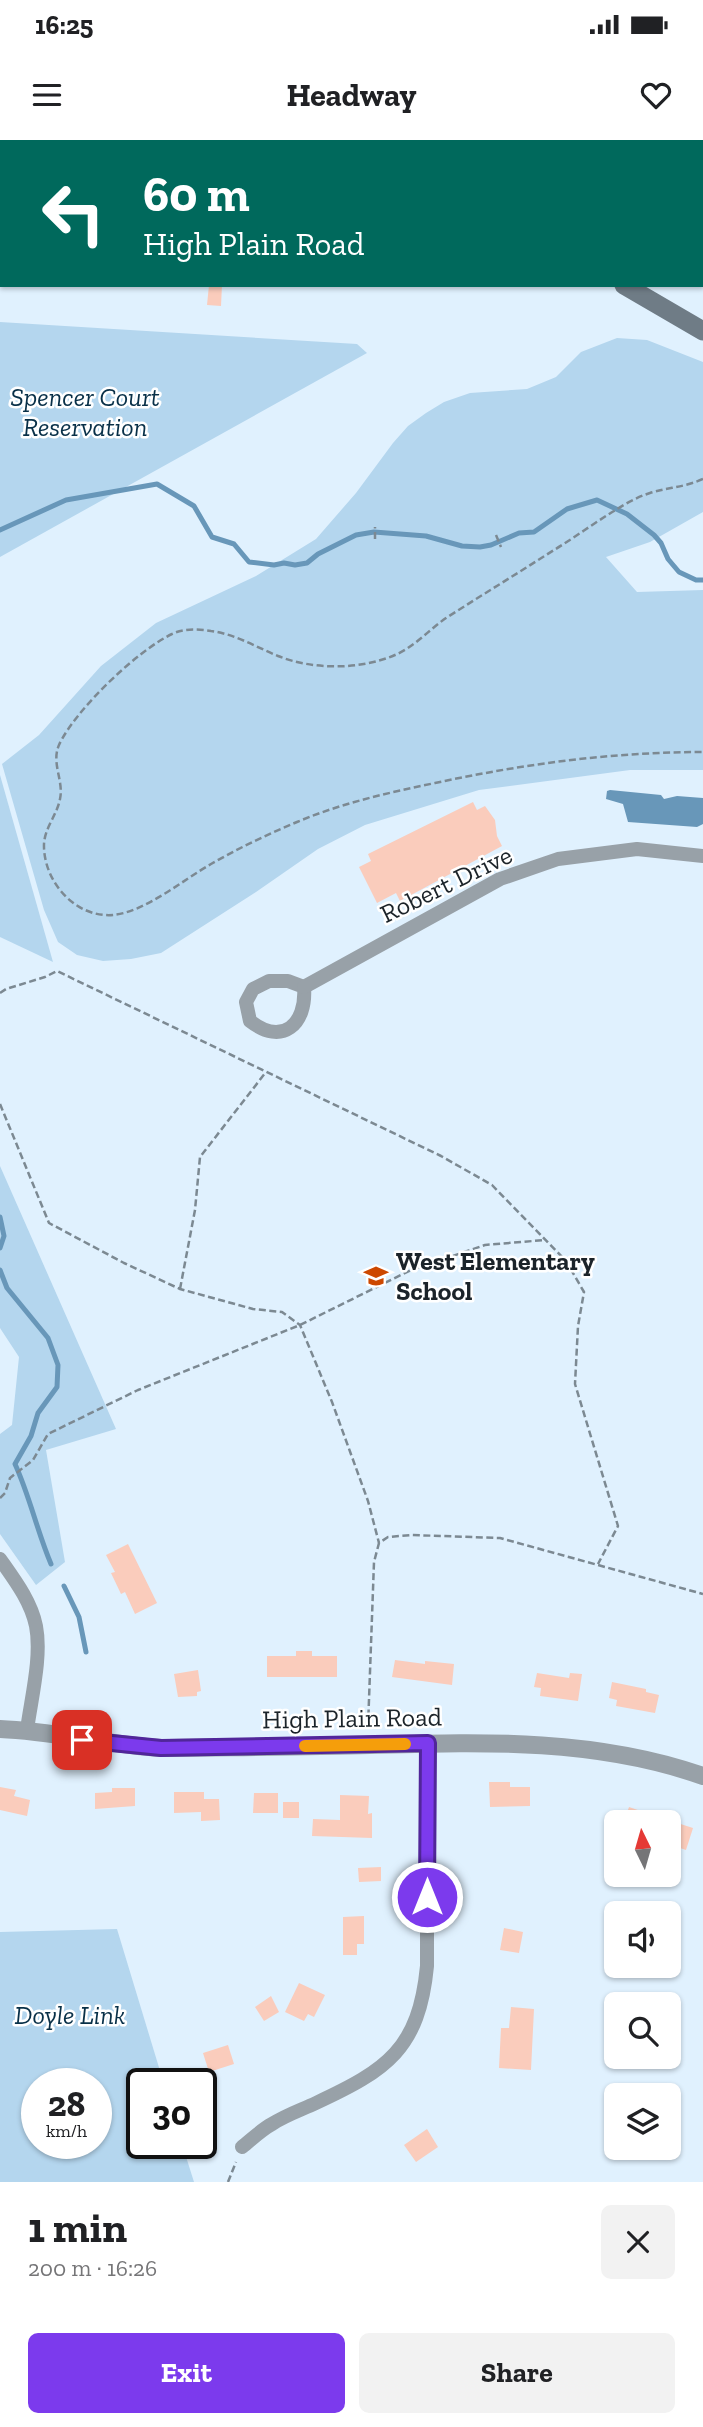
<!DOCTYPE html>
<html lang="en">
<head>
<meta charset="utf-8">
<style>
  :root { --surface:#fff; --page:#f2f2f2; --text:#202124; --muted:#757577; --accent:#7c3aed }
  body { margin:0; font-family:"Zilla Slab",serif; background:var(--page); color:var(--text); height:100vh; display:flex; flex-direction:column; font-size:26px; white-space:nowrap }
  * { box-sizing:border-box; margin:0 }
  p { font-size:23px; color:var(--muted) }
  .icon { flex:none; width:38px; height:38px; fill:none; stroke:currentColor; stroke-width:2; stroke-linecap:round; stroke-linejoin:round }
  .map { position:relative; height:2042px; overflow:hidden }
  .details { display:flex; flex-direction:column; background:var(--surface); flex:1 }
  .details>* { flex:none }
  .guide { position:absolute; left:0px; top:0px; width:704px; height:147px; box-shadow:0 2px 5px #0004; background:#00695c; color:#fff; overflow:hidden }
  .needle { width:46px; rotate:355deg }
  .buttons { position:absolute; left:604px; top:1670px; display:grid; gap:14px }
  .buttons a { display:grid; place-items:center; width:77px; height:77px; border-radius:10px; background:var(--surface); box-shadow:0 2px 5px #0004; font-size:35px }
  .speed { position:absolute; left:21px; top:1928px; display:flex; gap:14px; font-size:35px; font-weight:700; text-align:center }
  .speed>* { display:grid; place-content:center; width:91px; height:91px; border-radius:50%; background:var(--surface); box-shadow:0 2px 5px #0004; line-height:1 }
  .speed small { font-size:18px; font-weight:400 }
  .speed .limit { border:4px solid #111; border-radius:10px; background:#fff; color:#111 }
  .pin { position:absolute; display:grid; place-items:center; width:60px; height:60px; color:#fff; margin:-30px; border-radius:14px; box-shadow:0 4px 10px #0006 }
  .me { position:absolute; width:77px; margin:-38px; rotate:0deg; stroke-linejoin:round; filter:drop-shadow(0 0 5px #0008) }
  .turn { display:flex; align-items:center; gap:24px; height:147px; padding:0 28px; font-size:32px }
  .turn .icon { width:91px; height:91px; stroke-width:2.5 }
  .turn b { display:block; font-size:49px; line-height:60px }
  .round { display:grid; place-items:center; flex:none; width:74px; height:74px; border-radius:10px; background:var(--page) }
  .headline { display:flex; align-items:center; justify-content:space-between; height:119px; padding:0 28px }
  h1 { font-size:42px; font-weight:700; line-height:52px }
  .button { display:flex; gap:14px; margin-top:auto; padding:14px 28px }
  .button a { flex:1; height:80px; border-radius:10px; background:var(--accent); color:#fff; font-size:28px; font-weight:700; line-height:80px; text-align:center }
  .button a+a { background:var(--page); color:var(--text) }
  .status { display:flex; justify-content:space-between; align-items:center; height:49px; padding:0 35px; background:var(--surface); direction:ltr }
  .status svg { height:19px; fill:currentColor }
  header { display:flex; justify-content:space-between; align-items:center; height:91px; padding:0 28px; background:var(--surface); font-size:32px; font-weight:700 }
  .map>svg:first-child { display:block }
  .green { fill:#b4d6ee; fill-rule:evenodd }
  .water { fill:#6897b9 }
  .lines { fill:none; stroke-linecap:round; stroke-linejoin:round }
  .stream { stroke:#6897b9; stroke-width:5 }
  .building { fill:#faccbc }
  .path { stroke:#7c8992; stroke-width:2.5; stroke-dasharray:7 3.5; stroke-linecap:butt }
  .minor { stroke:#98a1a8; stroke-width:14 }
  .tertiary { stroke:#98a1a8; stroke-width:18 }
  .secondary { stroke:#6f7c86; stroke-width:19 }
  .route-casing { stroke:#51269a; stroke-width:18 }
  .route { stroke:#7c3aed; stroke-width:12 }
  .slow { stroke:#f59e0b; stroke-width:12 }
  .labels { text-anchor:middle; stroke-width:5; stroke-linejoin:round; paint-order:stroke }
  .park-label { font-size:26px; font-style:italic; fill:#083048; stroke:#fff }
  .street-label { font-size:26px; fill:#1b2329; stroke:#fff }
  .poi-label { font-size:26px; font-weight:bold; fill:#1b2329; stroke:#fff; text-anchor:start }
</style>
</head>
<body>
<div class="status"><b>16:25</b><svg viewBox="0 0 49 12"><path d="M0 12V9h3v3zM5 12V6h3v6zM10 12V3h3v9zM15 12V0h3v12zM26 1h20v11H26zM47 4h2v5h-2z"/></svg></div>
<header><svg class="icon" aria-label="menu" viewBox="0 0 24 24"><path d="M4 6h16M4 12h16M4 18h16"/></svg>Headway<svg class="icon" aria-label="heart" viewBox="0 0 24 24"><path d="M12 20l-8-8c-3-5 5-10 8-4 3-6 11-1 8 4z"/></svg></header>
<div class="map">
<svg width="703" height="2042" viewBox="0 0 703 2042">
  <rect width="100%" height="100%" fill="#e0f1fe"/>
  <g class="green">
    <polygon points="0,182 357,204 367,213 0,417"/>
    <polygon points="617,198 647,200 703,222 703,372 650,402 606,417 637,452 703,450 703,630 630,630 479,650 365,685 318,709 256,752 161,813 131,819 103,821 77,815 58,802 44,770 2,624 39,595 101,526 156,483 256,436 316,399 356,353 393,303 408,286 426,273 444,262 470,253 527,249 556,237 581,212"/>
    <polygon points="0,635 53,822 0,797"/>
    <polygon points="0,1026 116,1289 46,1310 65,1422 36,1445 0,1394 0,1294 12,1285 19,1217 0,1188"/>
    <path d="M117,1789L164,1944H142V2004H182L194,2042H0V1792ZM96,1944V2004H37V1944Z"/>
  </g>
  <polygon class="water" points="610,650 661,655 664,659 677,656 703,658 703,684 697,687 628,682 623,664 606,659 607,651"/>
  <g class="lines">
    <g class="stream">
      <polyline points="0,390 66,360 157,344 194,366 212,397 234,404 249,422 274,425 284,423 295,425 307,423 318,414 356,395 374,392 426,396 462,406 480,407 491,405 519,393 534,392 567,369 597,360 627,374 654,395 661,403 668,419 679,432 696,440 703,440"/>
      <polyline points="0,1077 4,1096 0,1108"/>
      <path d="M0,1130L7,1148L48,1198L58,1225L57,1247L38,1273L31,1296L15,1324C30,1357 37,1391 51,1424"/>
      <polyline points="64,1446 79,1477 86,1512"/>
    </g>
  </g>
  <g class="building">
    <polygon points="209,145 222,145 221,166 207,165"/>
    <polygon points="473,662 477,670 485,666 495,680 497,696 502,706 400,761 396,753 377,763 359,727 371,721 368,714"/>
    <polygon points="128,1404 157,1463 135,1474 125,1452 121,1454 111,1433 115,1432 106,1415"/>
    <polygon points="296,1511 312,1511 312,1516 337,1516 337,1537 267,1537 267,1516 296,1516"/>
    <polygon points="395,1520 425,1524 425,1521 454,1524 452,1545 392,1537"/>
    <polygon points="198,1530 201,1551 197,1552 197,1556 178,1557 174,1534"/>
    <polygon points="537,1533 569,1538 570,1533 582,1534 578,1561 540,1556 541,1548 534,1547"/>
    <polygon points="612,1542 646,1549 646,1552 659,1555 655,1573 616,1566 617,1560 609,1558"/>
    <polygon points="489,1642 510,1642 510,1647 530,1647 530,1666 490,1667"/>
    <polygon points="0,1647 16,1650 14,1656 30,1660 27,1676 0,1670"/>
    <polygon points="112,1648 135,1648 135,1666 95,1669 95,1653 112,1652"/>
    <polygon points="174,1652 204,1652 204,1659 219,1659 220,1680 201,1681 201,1672 174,1673"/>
    <polygon points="254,1653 278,1653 278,1673 253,1673"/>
    <polygon points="340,1655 369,1656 368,1674 372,1673 372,1698 312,1696 313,1679 340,1680"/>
    <rect x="283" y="1662" width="16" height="16"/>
    <polygon points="629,1667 664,1679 664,1682 624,1682"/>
    <polygon points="668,1680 693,1688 686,1710 668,1704"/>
    <polygon points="381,1727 381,1741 359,1742 358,1728"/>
    <polygon points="364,1776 364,1804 357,1804 357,1815 343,1815 343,1777"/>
    <polygon points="504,1788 523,1792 519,1813 500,1810"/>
    <polygon points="299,1843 325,1855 314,1877 308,1874 304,1881 285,1872"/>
    <polygon points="271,1856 279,1872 264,1881 255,1867"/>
    <polygon points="511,1867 534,1869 531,1930 499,1928 501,1888 509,1888"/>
    <polygon points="228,1905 234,1924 209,1932 203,1913"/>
    <polygon points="427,1989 438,2007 416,2022 404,2005"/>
  </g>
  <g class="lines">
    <g class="path">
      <path d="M703,339C682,348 669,347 650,353C637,357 625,364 614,371C594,383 574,398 554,410C518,433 482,455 446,478C429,490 414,507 395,515C360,530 313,530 278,516C256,507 235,494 211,491C198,489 184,488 172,494C138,510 75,570 59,605C51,623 64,641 60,659C57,675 45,687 44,704C43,741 75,778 113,775C145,772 183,740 211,724C239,708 268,694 297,682C342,663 387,653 435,643C524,624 612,612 703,612"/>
      <polyline points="496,395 501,407"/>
      <polyline points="375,399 375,387"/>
      <polyline points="0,853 6,849 45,837 57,831 441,1016 492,1045 566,1121 584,1152 578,1186 575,1244 618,1386 598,1424"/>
      <polyline points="0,964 49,1083 124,1123 180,1149 253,1169 282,1172 300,1185 332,1262 368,1361 379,1403"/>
      <polyline points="180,1149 195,1070 200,1017 266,932"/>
      <polyline points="0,1358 5,1353 10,1338 33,1320 48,1294 138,1250 300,1185 411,1130 485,1105 545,1100"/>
      <polyline points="368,1587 374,1422 379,1403 388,1397 412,1395 500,1398 703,1454"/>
      <polyline points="228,2042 236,2022"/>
    </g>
    <g class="minor">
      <path d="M269,841H288L304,847C307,885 282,906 250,881L246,862L253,849Z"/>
      <polyline points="304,847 500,739 558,719 637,709 703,716"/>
      <path d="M0,1419C14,1439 31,1461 36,1486C42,1517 31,1559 27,1590"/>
      <path d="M242,2007C252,1999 261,1990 272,1984C286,1975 301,1970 316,1963C387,1930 419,1909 427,1826V1603"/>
    </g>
    <path class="tertiary" d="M0,1589C54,1591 107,1605 161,1608C231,1607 300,1607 370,1605C482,1602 595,1598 703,1636"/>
    <g class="secondary">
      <polyline points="0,39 2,39"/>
      <polyline points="624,145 703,191"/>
    </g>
  </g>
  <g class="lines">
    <g class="route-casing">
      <polyline id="route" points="82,1600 161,1608 428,1603 427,1757"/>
    </g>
    <use href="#route" class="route"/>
    <polyline class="slow" points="305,1606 405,1604"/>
  </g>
  <defs>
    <g id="school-bare" transform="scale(1.89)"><path d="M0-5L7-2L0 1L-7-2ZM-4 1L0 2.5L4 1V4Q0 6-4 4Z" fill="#cd4800" stroke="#fff" stroke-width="2.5" paint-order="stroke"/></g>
  </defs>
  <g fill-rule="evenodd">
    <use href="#school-bare" x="376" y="1136"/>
  </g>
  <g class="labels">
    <g class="park-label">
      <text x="85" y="266">Spencer Court<tspan x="85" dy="30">Reservation</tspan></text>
      <text x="70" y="1884">Doyle Link</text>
    </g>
    <g class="street-label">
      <text transform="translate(446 744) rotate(-26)" y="9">Robert Drive</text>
      <text transform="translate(352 1578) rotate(-1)" y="9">High Plain Road</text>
    </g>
    <g class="poi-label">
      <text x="396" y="1130">West Elementary<tspan x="396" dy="30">School</tspan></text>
    </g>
  </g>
</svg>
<div class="buttons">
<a><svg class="needle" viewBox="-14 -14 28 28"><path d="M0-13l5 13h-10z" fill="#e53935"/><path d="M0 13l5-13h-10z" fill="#757577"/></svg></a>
<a><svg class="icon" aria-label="sound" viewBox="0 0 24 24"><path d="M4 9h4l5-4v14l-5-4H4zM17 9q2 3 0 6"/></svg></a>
<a><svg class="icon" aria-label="search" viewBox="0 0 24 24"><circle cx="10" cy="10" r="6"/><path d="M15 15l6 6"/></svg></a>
<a><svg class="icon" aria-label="layers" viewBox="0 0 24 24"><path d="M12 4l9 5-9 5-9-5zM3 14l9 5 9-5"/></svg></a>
</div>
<div class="speed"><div>28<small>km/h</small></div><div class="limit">30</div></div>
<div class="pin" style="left:82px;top:1600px;background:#d93025"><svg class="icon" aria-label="arrive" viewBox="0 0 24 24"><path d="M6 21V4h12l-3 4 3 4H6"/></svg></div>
<svg class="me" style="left:427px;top:1757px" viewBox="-20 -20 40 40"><circle r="17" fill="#7c3aed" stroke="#fff" stroke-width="3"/><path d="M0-11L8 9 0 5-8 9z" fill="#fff"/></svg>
<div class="guide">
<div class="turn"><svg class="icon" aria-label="left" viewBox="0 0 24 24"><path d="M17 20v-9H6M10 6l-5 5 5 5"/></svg><div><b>60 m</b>High Plain Road</div></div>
</div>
</div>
<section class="details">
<div class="headline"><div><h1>1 min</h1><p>200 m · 16:26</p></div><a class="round"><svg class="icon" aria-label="close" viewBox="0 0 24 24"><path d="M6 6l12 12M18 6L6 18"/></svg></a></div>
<div class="button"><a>Exit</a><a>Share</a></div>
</section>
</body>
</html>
